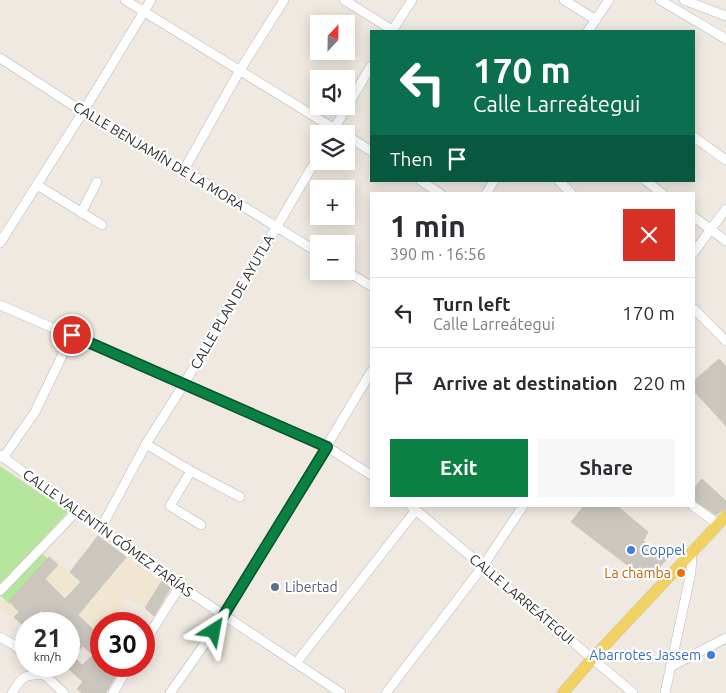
<!DOCTYPE html>
<html lang="en">
<head>
<meta charset="utf-8">
<style>
  :root { --surface:#fff; --page:#f7f7f7; --text:#2b2b33; --muted:#7c7c81; --line:#e1e1e2; --accent:#0b8043 }
  body { margin:0; font-family:Ubuntu,sans-serif; background:var(--page); color:var(--text); height:100vh; display:flex; flex-direction:column; font-size:19px; white-space:nowrap }
  * { box-sizing:border-box; margin:0 }
  p { font-size:16px; color:var(--muted) }
  .icon { flex:none; width:28px; height:28px; fill:none; stroke:currentColor; stroke-width:2; stroke-linecap:round; stroke-linejoin:round }
  .map { position:relative; flex:1; overflow:hidden }
  .side { position:absolute; left:370px; top:192px; width:325px; height:315px; display:flex; flex-direction:column; background:var(--surface); border-radius:0px; box-shadow:0 2px 12px #0003 }
  .side>* { flex:none }
  .guide { position:absolute; left:370px; top:30px; width:325px; height:152px; border-radius:0px; box-shadow:0 2px 12px #0003; background:#0b6e4f; color:#fff; overflow:hidden }
  .needle { width:32px; rotate:22deg }
  .buttons { position:absolute; left:310px; top:15px; display:grid; gap:10px }
  .buttons a { display:grid; place-items:center; width:45px; height:45px; border-radius:0px; background:var(--surface); box-shadow:0 2px 12px #0003; font-size:25px }
  .speed { position:absolute; left:15px; top:612px; display:flex; gap:10px; font-size:25px; font-weight:700; text-align:center }
  .speed>* { display:grid; place-content:center; width:65px; height:65px; border-radius:50%; background:var(--surface); box-shadow:0 2px 12px #0003; line-height:1 }
  .speed small { font-size:12px; font-weight:400 }
  .speed .limit { border:8px solid #d22; background:#fff; color:#111 }
  .pin { position:absolute; display:grid; place-items:center; width:42px; height:42px; color:#fff; margin:-21px; border:2px solid #fff; border-radius:50%; box-shadow:0 1px 5px #0007 }
  .me { position:absolute; width:55px; margin:-28px; rotate:34deg; stroke-linejoin:round; filter:drop-shadow(0 0 4px #0008) }
  .turn { display:flex; align-items:center; gap:18px; height:105px; padding:0 20px; font-size:22px }
  .turn .icon { width:65px; height:65px; stroke-width:2.5 }
  .turn b { display:block; font-size:35px; line-height:42px }
  .then { display:flex; align-items:center; height:48px; padding:0 20px; background:#0003; gap:10px; font-size:19px }
  .round { display:grid; place-items:center; flex:none; width:52px; height:52px; border-radius:0px; background:var(--page) }
  .headline { display:flex; align-items:center; justify-content:space-between; height:85px; padding:0 20px }
  h1 { font-size:30px; font-weight:700; line-height:38px }
  .primary-button { display:flex; gap:10px; margin-top:auto; padding:10px 20px }
  .primary-button a { flex:1; height:58px; border-radius:0px; background:var(--accent); color:#fff; font-size:20px; font-weight:700; line-height:58px; text-align:center }
  .primary-button a+a { background:var(--page); color:var(--text) }
  ul { padding:0; list-style:none }
  li { display:flex; align-items:center; gap:15px; height:70px; padding:0 20px; border-top:1px solid var(--line) }
  li div { flex:1 }
  li b { display:block; font-size:19px }
  li em { font-style:normal }
  .map>svg:first-child { display:block }
  .education { fill:#f0e6d1 }
  .green { fill:#b6e59e }
  .building { fill:#cbc7bf; stroke:#cbc5ba; fill-rule:evenodd }
  .lines { fill:none; stroke-linecap:round; stroke-linejoin:round }
  .minor-casing { stroke:#b4b7c1; stroke-width:10 }
  .major-casing { stroke:#c9c9c9; stroke-width:12 }
  .minor { stroke:#fff; stroke-width:9 }
  .major { stroke:#f2d163; stroke-width:11 }
  .route-casing { stroke:#07532c; stroke-width:12 }
  .route { stroke:#0b8043; stroke-width:9 }
  .shop-dot { fill:#3f7fe0; stroke:#fff; stroke-width:2 }
  .food-dot { fill:#e8710a; stroke:#fff; stroke-width:2 }
  .service-dot { fill:#5c6f8a; stroke:#fff; stroke-width:2 }
  .labels { text-anchor:middle; stroke-width:4.5; stroke-linejoin:round; paint-order:stroke }
  .street-label { font-size:14px; fill:#2e2e2e; stroke:#fff }
  .shop-label { font-size:14px; fill:#366cbe; stroke:#fff; text-anchor:start }
  .food-label { font-size:14px; fill:#c56008; stroke:#fff; text-anchor:end }
  .service-label { font-size:14px; fill:#4e5e75; stroke:#fff; text-anchor:start }
</style>
</head>
<body>
<div class="map">
<svg width="726" height="693" viewBox="0 0 726 693">
  <rect width="100%" height="100%" fill="#efe9e1"/>
  <g class="education">
    <polygon points="46,551 81,582 62,603 55,597 29,624 26,624 24,629 0,608 0,605"/>
    <polygon points="126,557 162,581 145,608 128,598 111,624 101,624 101,634 79,613"/>
  </g>
  <g class="green">
    <polygon points="0,466 44,496 69,511 0,585"/>
    <polygon points="39,551 48,559 9,604 0,595"/>
  </g>
  <g class="building">
    <polygon points="719,359 726,366 726,426 694,391 694,381"/>
    <polygon points="702,479 726,501 726,509 721,511 716,515 694,500 694,488"/>
    <polygon points="584,506 617,506 648,532 643,541 667,559 647,580 571,522"/>
    <path d="M98,536L126,557L78,615L101,637V666H121L106,693H82L77,689L83,682L69,669V624H53L41,610L24,626L14,617L19,612L9,601L49,557L58,565L45,579L65,599L81,582L70,572ZM83,646L93,655L82,665L73,656Z"/>
    <polygon points="162,581 171,587 154,616 145,608"/>
  </g>
  <g class="lines">
    <g class="minor-casing">
      <g id="minor">
        <polyline points="125,0 343,134"/>
        <polyline points="344,0 394,31"/>
        <polyline points="564,0 596,20"/>
        <polyline points="660,0 726,39"/>
        <polyline points="684,0 726,16"/>
        <polyline points="392,31 412,0"/>
        <polyline points="588,31 609,0"/>
        <polyline points="0,58 83,112 184,170 319,253"/>
        <polyline points="331,134 371,66"/>
        <polyline points="346,135 371,151"/>
        <polyline points="694,137 726,160"/>
        <polyline points="184,170 240,70 284,0"/>
        <polyline points="421,181 441,194"/>
        <polyline points="559,181 572,194"/>
        <polyline points="646,181 663,194"/>
        <polyline points="37,185 102,225"/>
        <polyline points="486,194 494,181"/>
        <polyline points="81,213 97,182"/>
        <polyline points="694,217 726,241"/>
        <polyline points="0,243 83,112 151,0"/>
        <polyline points="694,252 726,209"/>
        <polyline points="346,271 371,286"/>
        <polyline points="0,305 327,447 371,475"/>
        <polyline points="694,309 726,341"/>
        <polyline points="146,444 191,471 240,497"/>
        <polyline points="0,455 180,586 341,693"/>
        <polyline points="3,458 35,412 72,335"/>
        <polyline points="191,471 170,506 201,525"/>
        <polyline points="411,506 633,693"/>
        <polyline points="693,506 718,524"/>
        <polyline points="101,528 146,444 184,384 319,155"/>
        <polyline points="0,591 77,511"/>
        <polyline points="0,637 14,645 26,656"/>
        <polyline points="144,643 180,586"/>
        <polyline points="296,663 416,510"/>
        <polyline points="35,666 64,693"/>
        <polyline points="670,667 726,638"/>
        <path d="M12,693C22,676 25,674 45,675"/>
        <polyline points="113,693 129,666"/>
        <polyline points="170,693 225,615 371,372"/>
        <polyline points="386,693 483,566 523,506"/>
        <polyline points="665,693 691,572 692,551"/>
      </g>
    </g>
    <g class="major-casing">
      <polyline id="major" points="563,693 592,659 726,516"/>
    </g>
    <use href="#minor" class="minor"/>
    <use href="#major" class="major"/>
  </g>
  <g class="lines">
    <g class="route-casing">
      <polyline id="route" points="72,335 327,447 214,631"/>
    </g>
    <use href="#route" class="route"/>
  </g>
  <g class="shop-dot">
    <circle cx="631" cy="550" r="5"/>
    <circle cx="711" cy="655" r="5"/>
  </g>
  <circle class="food-dot" cx="681" cy="573" r="5"/>
  <circle class="service-dot" cx="275" cy="587" r="5"/>
  <g class="labels">
    <g class="street-label">
      <text transform="translate(159 156) rotate(31)" y="5">CALLE BENJAMÍN DE LA MORA</text>
      <text transform="translate(232 302) rotate(-60)" y="5">CALLE PLAN DE AYUTLA</text>
      <text transform="translate(108 533) rotate(36)" y="5">CALLE VALENTÍN GÓMEZ FARÍAS</text>
      <text transform="translate(522 599) rotate(40)" y="5">CALLE LARREÁTEGUI</text>
    </g>
    <g class="shop-label">
      <text x="641" y="555">Coppel</text>
      <text x="701" y="660" text-anchor="end">Abarrotes Jassem</text>
    </g>
    <g class="food-label">
      <text x="671" y="578">La chamba</text>
    </g>
    <g class="service-label">
      <text x="285" y="592">Libertad</text>
    </g>
  </g>
</svg>
<div class="buttons">
<a><svg class="needle" viewBox="-14 -14 28 28"><path d="M0-13l5 13h-10z" fill="#e53935"/><path d="M0 13l5-13h-10z" fill="#7c7c81"/></svg></a>
<a><svg class="icon" aria-label="sound" viewBox="0 0 24 24"><path d="M4 9h4l5-4v14l-5-4H4zM17 9q2 3 0 6"/></svg></a>
<a><svg class="icon" aria-label="layers" viewBox="0 0 24 24"><path d="M12 4l9 5-9 5-9-5zM3 14l9 5 9-5"/></svg></a>
<a>+</a>
<a>−</a>
</div>
<div class="speed"><div>21<small>km/h</small></div><div class="limit">30</div></div>
<div class="pin" style="left:72px;top:335px;background:#d93025"><svg class="icon" aria-label="arrive" viewBox="0 0 24 24"><path d="M6 21V4h12l-3 4 3 4H6"/></svg></div>
<svg class="me" style="left:214px;top:631px" viewBox="-20 -20 40 40"><path d="M0-17L14 15 0 8-14 15z" fill="#0b8043" stroke="#fff" stroke-width="4"/></svg>
<div class="guide">
<div class="turn"><svg class="icon" aria-label="left" viewBox="0 0 24 24"><path d="M17 20v-9H6M10 6l-5 5 5 5"/></svg><div><b>170 m</b>Calle Larreátegui</div></div>
<div class="then">Then<svg class="icon" aria-label="arrive" viewBox="0 0 24 24"><path d="M6 21V4h12l-3 4 3 4H6"/></svg></div>
</div>
<section class="side">
<div class="headline"><div><h1>1 min</h1><p>390 m · 16:56</p></div><a class="round" style="background:#d93025;color:#fff"><svg class="icon" aria-label="close" viewBox="0 0 24 24"><path d="M6 6l12 12M18 6L6 18"/></svg></a></div>
<ul>
<li><svg class="icon" aria-label="left" viewBox="0 0 24 24"><path d="M17 20v-9H6M10 6l-5 5 5 5"/></svg><div><b>Turn left</b><p>Calle Larreátegui</p></div><em>170 m</em></li>
<li><svg class="icon" aria-label="arrive" viewBox="0 0 24 24"><path d="M6 21V4h12l-3 4 3 4H6"/></svg><div><b>Arrive at destination</b></div><em>220 m</em></li>
</ul>
<div class="primary-button"><a>Exit</a><a>Share</a></div>
</section>
</div>
</body>
</html>
